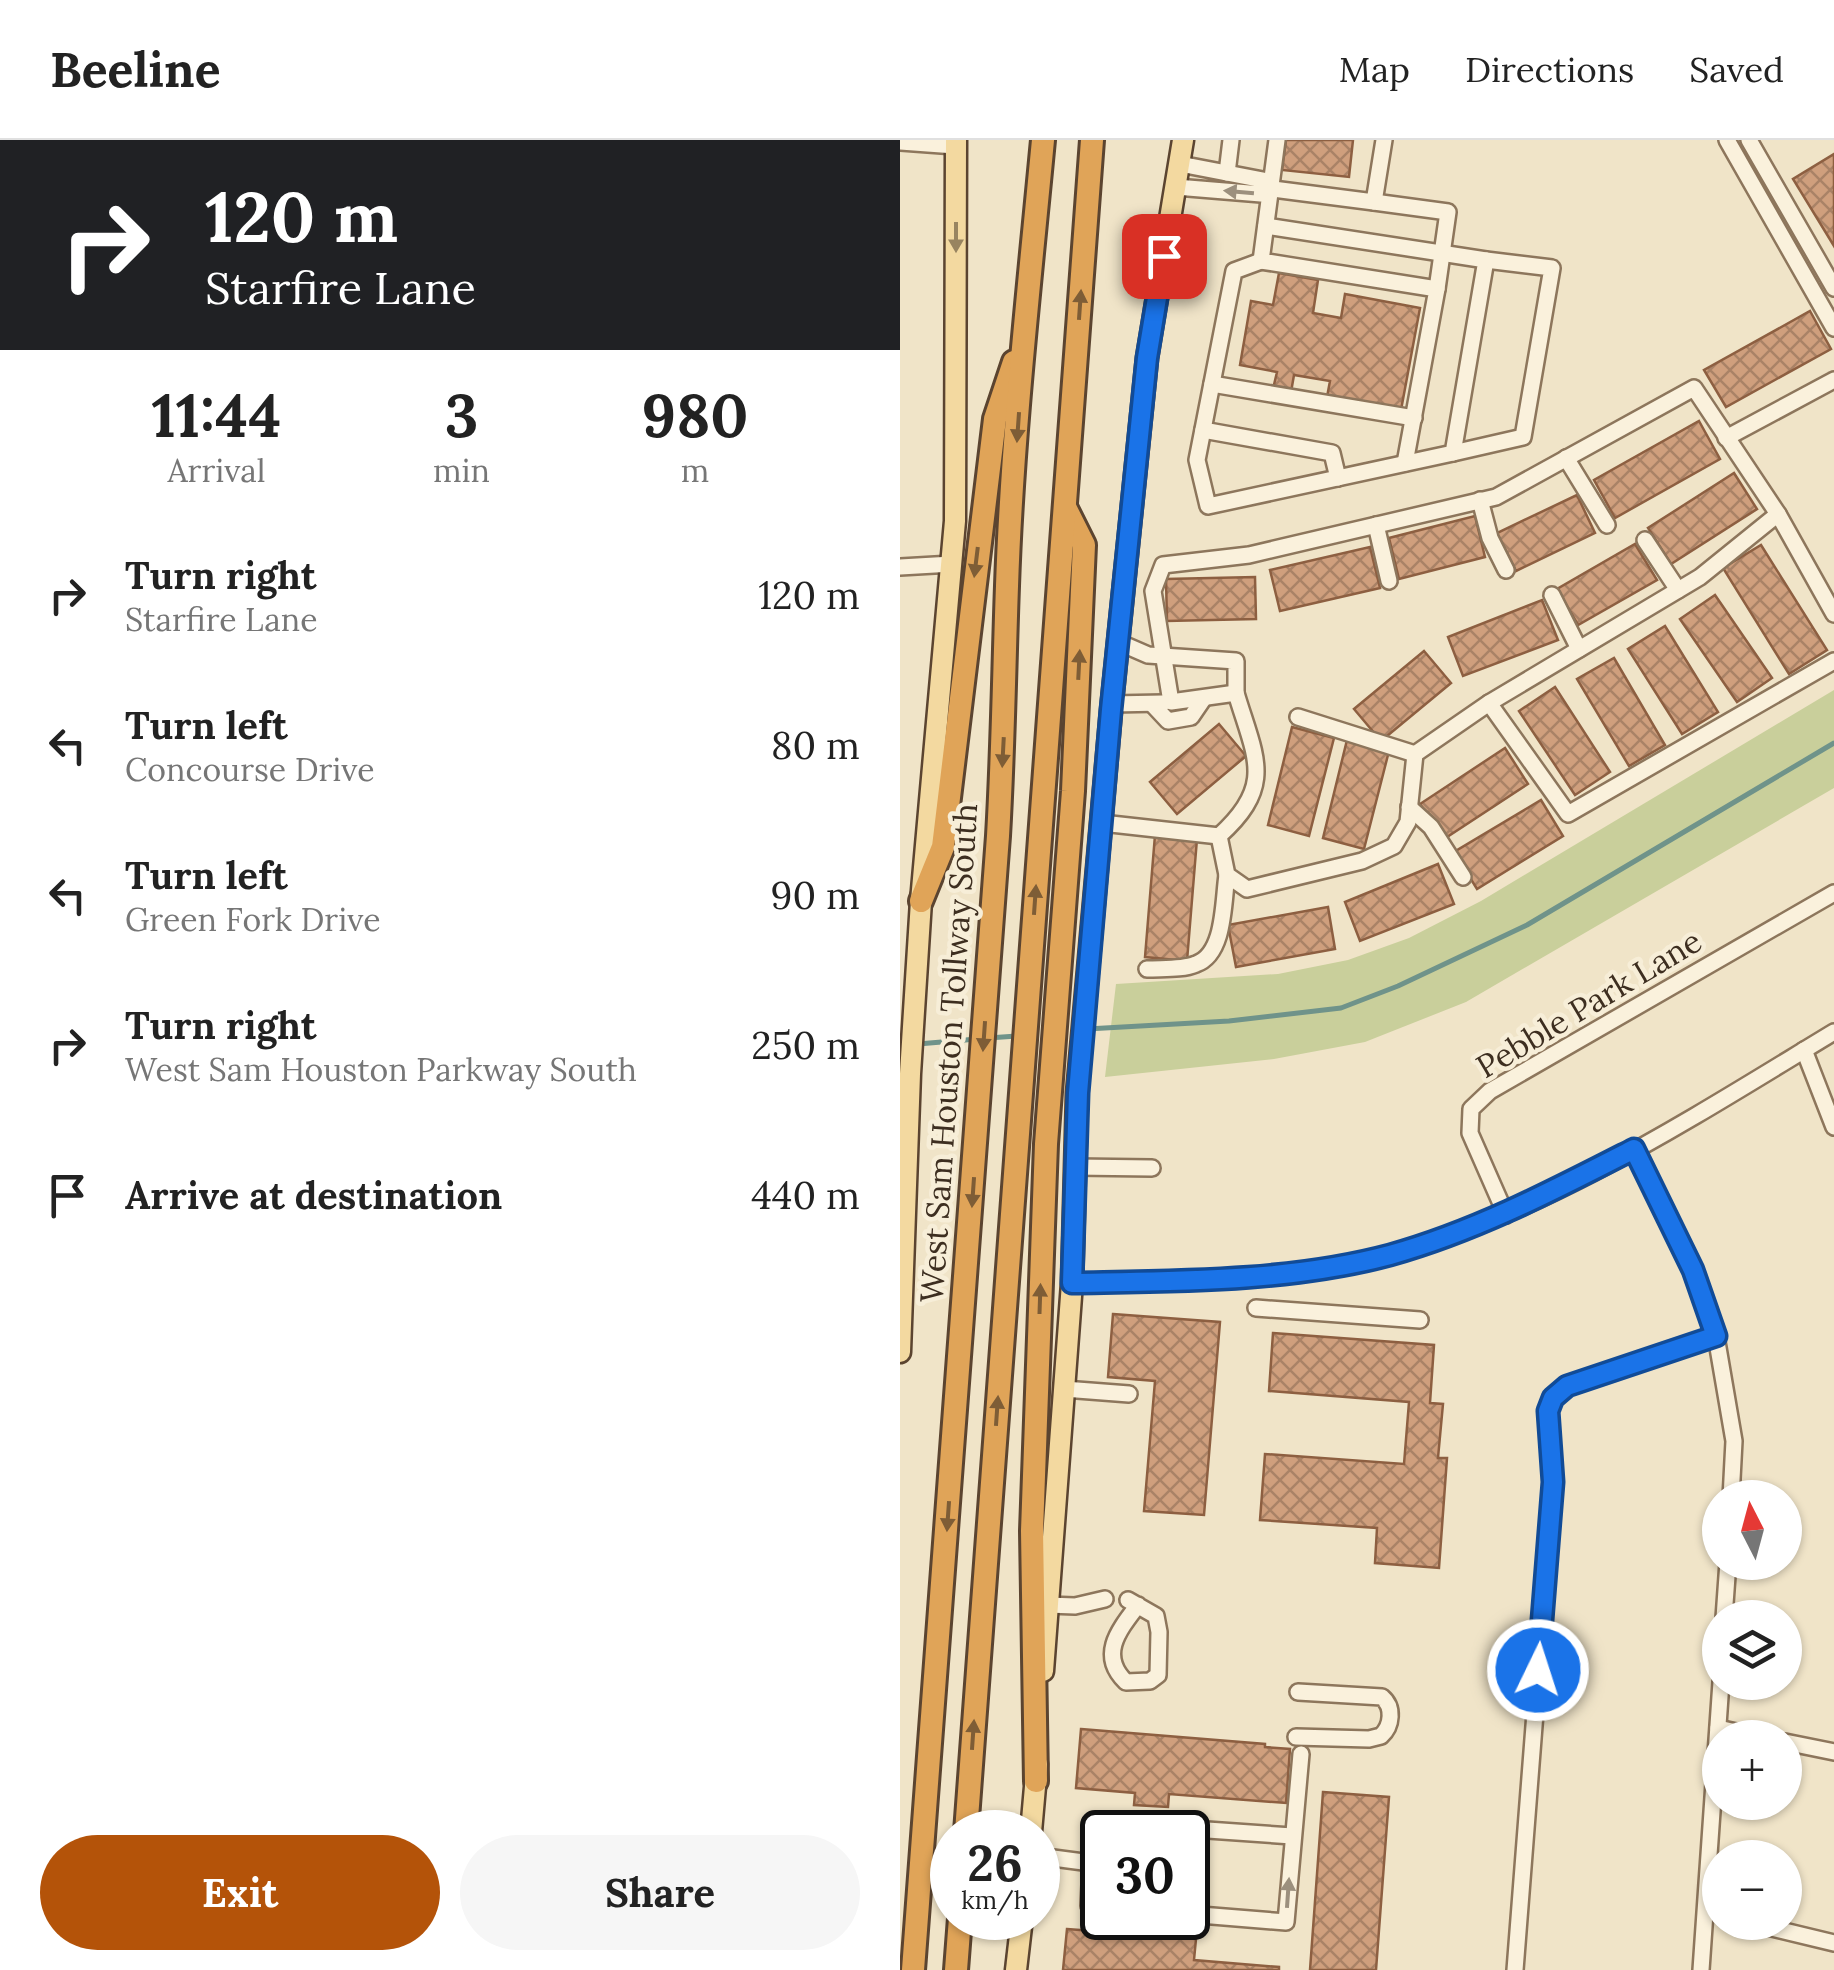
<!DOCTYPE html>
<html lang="en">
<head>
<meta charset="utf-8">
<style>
  :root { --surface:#fff; --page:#f6f6f6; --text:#222; --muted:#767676; --line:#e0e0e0; --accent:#b45309 }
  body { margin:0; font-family:Lora,serif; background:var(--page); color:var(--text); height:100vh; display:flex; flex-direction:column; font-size:38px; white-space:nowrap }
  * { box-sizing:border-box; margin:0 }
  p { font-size:32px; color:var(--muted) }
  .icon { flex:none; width:55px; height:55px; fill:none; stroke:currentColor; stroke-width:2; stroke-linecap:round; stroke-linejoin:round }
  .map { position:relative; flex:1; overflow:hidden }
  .drawer { display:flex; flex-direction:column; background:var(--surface); width:900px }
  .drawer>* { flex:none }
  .top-card { background:#202124; color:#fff; overflow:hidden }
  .needle { width:65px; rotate:354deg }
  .controls { position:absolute; left:802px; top:1340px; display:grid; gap:20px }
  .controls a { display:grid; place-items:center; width:100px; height:100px; border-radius:50%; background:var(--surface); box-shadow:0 2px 8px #0004; font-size:50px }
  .speed { position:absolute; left:30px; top:1670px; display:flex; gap:20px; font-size:50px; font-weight:700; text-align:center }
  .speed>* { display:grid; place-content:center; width:130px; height:130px; border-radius:50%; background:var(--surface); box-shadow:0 2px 8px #0004; line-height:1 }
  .speed small { font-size:25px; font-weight:400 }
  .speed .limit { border:5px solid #111; border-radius:15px; background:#fff; color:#111 }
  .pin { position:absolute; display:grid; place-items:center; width:85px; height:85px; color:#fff; margin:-42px; border-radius:20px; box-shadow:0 5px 15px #0006 }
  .me { position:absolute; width:110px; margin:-55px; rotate:4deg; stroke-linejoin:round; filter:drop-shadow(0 0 8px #0008) }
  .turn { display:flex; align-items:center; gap:35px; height:210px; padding:0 40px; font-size:45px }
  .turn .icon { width:130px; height:130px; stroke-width:2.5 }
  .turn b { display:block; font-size:70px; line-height:85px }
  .eta { display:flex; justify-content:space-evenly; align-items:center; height:170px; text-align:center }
  .eta b { font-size:60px; font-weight:800; line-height:70px }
  .cta { display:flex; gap:20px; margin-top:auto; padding:20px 40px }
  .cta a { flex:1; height:115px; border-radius:60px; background:var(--accent); color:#fff; font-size:40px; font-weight:800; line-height:115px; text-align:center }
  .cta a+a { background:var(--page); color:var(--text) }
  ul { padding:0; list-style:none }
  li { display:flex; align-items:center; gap:30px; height:150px; padding:0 40px }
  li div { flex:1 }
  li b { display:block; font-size:38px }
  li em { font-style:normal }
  header { display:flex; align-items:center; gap:60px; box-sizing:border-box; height:140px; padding:0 50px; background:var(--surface); border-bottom:2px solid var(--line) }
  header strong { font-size:48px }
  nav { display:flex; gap:55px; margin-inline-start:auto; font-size:35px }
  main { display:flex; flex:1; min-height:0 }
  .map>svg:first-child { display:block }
  .green { fill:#c9cf9b }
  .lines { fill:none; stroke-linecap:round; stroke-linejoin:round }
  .stream { stroke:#6f938a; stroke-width:5 }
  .building { fill:url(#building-cross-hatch); stroke:#8d5f41; stroke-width:2.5 }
  .minor-casing { stroke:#8d765c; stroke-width:20 }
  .major-casing { stroke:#5b4430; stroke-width:25 }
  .highway-casing { stroke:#5b4430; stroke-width:28 }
  .minor { stroke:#faf1dc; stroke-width:15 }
  .major { stroke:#f3d9a0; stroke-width:20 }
  .highway { stroke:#e0a458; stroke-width:22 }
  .oneway { fill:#9c907e }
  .oneway2 { fill:#988460 }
  .oneway3 { fill:#7e5d36 }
  .route-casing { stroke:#114b97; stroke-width:25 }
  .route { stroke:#1a73e8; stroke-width:18 }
  .labels { text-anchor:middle; stroke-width:9; stroke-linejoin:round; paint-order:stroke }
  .street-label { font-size:32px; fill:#3d2e20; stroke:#f7eed8 }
</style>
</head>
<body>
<header>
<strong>Beeline</strong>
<nav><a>Map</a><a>Directions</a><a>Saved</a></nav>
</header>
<main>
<section class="drawer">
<div class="top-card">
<div class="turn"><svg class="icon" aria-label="right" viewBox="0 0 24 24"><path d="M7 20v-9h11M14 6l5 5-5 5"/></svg><div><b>120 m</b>Starfire Lane</div></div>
</div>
<div class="eta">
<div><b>11:44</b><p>Arrival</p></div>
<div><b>3</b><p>min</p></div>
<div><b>980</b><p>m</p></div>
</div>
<ul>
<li><svg class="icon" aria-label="right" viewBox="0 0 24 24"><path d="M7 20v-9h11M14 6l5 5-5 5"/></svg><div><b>Turn right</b><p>Starfire Lane</p></div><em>120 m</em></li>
<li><svg class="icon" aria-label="left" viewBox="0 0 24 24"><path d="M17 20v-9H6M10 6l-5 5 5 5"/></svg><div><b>Turn left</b><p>Concourse Drive</p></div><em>80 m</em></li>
<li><svg class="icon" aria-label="left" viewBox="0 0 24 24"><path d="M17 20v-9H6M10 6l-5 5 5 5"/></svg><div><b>Turn left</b><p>Green Fork Drive</p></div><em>90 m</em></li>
<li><svg class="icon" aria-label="right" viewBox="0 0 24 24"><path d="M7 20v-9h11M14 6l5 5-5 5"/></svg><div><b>Turn right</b><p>West Sam Houston Parkway South</p></div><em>250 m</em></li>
<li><svg class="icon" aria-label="arrive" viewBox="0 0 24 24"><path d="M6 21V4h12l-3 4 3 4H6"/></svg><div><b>Arrive at destination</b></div><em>440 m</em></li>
</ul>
<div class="cta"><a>Exit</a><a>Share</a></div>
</section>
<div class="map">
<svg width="934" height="1830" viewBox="0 0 934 1830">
  <defs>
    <pattern id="building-cross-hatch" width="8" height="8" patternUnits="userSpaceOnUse" patternTransform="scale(2.5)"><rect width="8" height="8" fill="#cf9f7d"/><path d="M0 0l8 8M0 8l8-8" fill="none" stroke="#a98266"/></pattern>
  </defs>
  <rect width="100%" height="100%" fill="#f0e4c8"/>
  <polygon class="green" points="934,550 934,648 566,862 465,902 374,919 205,937 216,844 378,834 448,820 509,798 581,761"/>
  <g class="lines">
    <g class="stream">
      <polyline points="187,889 329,881 441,868 498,846 627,785 934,603"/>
      <polyline points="88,898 117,896"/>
      <polyline points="18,904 77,899"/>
    </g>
  </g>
  <g class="building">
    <polygon points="386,0 453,0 449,37 382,30"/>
    <polygon points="934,14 934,106 893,39"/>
    <polygon points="379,133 418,140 413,173 441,178 445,154 520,168 501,270 427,257 430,241 394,235 391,252 373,249 377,232 340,225 351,161 373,165"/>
    <polygon points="910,171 931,209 826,267 804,230"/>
    <polygon points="799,281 820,319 715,378 694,340"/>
    <polygon points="834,333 857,369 771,424 748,388"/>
    <polygon points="677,355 695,393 616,431 597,393"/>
    <polygon points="575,376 585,417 499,439 489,398"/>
    <polygon points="735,404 757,440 678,485 657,449"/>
    <polygon points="861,405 927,510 889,534 823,428"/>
    <polygon points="470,407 480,448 380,471 370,430"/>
    <polygon points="355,437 356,479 267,481 266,439"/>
    <polygon points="815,455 872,538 837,562 780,479"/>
    <polygon points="642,460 658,500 563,536 548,497"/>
    <polygon points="765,486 818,572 782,594 728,509"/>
    <polygon points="524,511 551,543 481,601 454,569"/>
    <polygon points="714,518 765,605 729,626 677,539"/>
    <polygon points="655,547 710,632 675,655 619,571"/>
    <polygon points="319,584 346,616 277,674 250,642"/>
    <polygon points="392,587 434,598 409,696 368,685"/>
    <polygon points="447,600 489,611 464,709 423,698"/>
    <polygon points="605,608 628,644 544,699 520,664"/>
    <polygon points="641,660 663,696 577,749 554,712"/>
    <polygon points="255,695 297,699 287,821 245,817"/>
    <polygon points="538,724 554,764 460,801 445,762"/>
    <polygon points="428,767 435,809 336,827 328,785"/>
    <polygon points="213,1174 320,1182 304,1375 244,1371 255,1241 208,1237"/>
    <polygon points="373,1193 534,1205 530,1263 543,1264 538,1318 547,1318 539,1428 475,1423 477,1388 360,1380 365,1314 504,1324 509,1262 369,1251"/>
    <polygon points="181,1589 365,1604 365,1607 390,1609 386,1663 269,1654 268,1667 234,1665 235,1653 176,1648"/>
    <polygon points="423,1652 489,1657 476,1830 410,1830"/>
    <polygon points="167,1789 296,1799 294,1820 379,1827 379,1830 163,1830"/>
  </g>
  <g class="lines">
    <g class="minor-casing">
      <g id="minor">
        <polyline points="377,0 361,121 537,149 505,323"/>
        <polyline points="827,0 934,188"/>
        <polyline points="849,0 934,148"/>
        <polyline points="0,2 55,6"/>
        <polyline points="327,33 331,0"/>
        <polyline points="276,47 361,54 373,49 363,40 280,24"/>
        <polyline points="373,49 474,62 484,0"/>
        <polyline points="474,62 548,72 537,149"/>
        <polyline points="361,121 334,131 297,320 308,366 553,313 586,120 366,86"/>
        <polyline points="312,244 514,278"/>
        <path d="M794,248L878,374L800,437L589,563L515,614L508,682L494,706L462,721L347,749L327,735L319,696C376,645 355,617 336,553L271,562L253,451L263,425L349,415L596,357Z"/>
        <polyline points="303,290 432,313 438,338"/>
        <polyline points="826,298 934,240"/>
        <polyline points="553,313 623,297 652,128 586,120"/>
        <polyline points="666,318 707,385"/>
        <polyline points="580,360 590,398 606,430"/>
        <polyline points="878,374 934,474"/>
        <polyline points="476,385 489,441"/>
        <polyline points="745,400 778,450"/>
        <polyline points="0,427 52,424"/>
        <polyline points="652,455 679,509"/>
        <polyline points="218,502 248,515 336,521 336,553"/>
        <polyline points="589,563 668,674 934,521"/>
        <polyline points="212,564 263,563"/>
        <polyline points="253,565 268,581 291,577 304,558"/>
        <polyline points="398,577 515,614"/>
        <polyline points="509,667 531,687 563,737"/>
        <polyline points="202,683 319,696"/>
        <path d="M247,829C263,828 282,830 296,824C325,814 323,762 327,735"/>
        <polyline points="904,910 934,987"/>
        <polyline points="734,1009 793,1130 816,1196 834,1301 831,1358"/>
        <polyline points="175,1027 252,1028"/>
        <polyline points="606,1075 570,993 571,969 590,951 934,753"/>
        <path d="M172,1143C278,1141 385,1141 488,1115C640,1077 800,973 934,892"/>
        <polyline points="356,1168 520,1180"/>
        <polyline points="164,1249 229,1254"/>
        <path d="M228,1460L256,1476L259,1492L258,1535L250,1541L226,1542C198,1515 219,1490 238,1465"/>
        <polyline points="148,1465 175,1466 205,1459"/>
        <polyline points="824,1478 828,1422"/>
        <polyline points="818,1588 864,1598"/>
        <path d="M396,1597L469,1599L481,1596C492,1586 494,1567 482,1557L398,1552"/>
        <polyline points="885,1602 934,1612"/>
        <polyline points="138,1716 191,1723"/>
        <polyline points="202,1767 189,1766 193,1682 392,1696"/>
        <polyline points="288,1774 386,1782 401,1614"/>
        <polyline points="847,1782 934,1803"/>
        <polyline points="615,1830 653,1342 648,1271 653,1258 667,1246 816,1196"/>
        <polyline points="801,1830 821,1542"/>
      </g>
    </g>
    <g class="major-casing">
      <g id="major">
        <polyline points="0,1212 10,934 21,761 55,381 56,0"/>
        <polyline points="143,1531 172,1143 177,953 211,571 247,218 283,0"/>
        <polyline points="131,1692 137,1624"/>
        <polyline points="116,1830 122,1778"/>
      </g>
    </g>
    <g class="highway-casing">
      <g id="highway">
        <polyline points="21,761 43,707 95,279 114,222"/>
        <polyline points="136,1641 132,1391 146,1004 173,651 184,405 165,367"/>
        <polyline points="66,1692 192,0"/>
        <path d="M13,1830L98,696C103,612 104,529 107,446C112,297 129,148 143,0"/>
        <polyline points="56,1830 60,1778"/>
      </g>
    </g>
    <use href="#minor" class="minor"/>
    <use href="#major" class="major"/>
    <use href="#highway" class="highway"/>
  </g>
  <defs><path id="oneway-solid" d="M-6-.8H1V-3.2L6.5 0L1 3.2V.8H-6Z" transform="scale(2.5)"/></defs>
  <g class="oneway">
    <use href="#oneway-solid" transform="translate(339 52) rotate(-175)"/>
    <use href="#oneway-solid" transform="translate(388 1753) rotate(-86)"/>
  </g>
  <use class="oneway2" href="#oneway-solid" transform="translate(56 97) rotate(90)"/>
  <g class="oneway3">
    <use href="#oneway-solid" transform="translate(180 165) rotate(-86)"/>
    <use href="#oneway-solid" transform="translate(118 287) rotate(94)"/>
    <use href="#oneway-solid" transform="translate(76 422) rotate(97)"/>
    <use href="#oneway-solid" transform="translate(179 525) rotate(-87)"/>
    <use href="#oneway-solid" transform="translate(103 612) rotate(93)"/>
    <use href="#oneway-solid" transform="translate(135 760) rotate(-86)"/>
    <use href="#oneway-solid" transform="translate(84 896) rotate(94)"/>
    <use href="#oneway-solid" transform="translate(73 1052) rotate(94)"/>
    <use href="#oneway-solid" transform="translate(140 1159) rotate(-88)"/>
    <use href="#oneway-solid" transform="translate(97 1271) rotate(-86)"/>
    <use href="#oneway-solid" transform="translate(48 1376) rotate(94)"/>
    <use href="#oneway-solid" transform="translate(73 1595) rotate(-86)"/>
  </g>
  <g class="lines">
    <g class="route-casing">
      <path id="route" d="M264,116L247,218L211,570L178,953L172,1143C276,1141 389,1142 490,1115C576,1091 654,1050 734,1009L793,1130L816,1196L667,1246L653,1258L648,1271L653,1342L638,1530"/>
    </g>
    <use href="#route" class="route"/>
  </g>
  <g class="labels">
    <g class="street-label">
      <text transform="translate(689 864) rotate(-31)" y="11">Pebble Park Lane</text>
      <text transform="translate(49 913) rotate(-86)" y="11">West Sam Houston Tollway South</text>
    </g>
  </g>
</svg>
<div class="controls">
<a><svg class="needle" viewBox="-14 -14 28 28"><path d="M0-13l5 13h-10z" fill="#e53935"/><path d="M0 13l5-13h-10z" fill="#767676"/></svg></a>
<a><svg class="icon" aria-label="layers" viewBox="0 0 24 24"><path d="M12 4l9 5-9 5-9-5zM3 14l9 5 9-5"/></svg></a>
<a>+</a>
<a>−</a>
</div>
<div class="speed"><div>26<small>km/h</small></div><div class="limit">30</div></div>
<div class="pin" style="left:264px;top:116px;background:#d93025"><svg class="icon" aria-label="arrive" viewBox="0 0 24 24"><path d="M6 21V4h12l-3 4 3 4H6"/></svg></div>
<svg class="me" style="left:638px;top:1530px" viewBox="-20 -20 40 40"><circle r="17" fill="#1a73e8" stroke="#fff" stroke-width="3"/><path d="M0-11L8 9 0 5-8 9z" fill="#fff"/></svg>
</div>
</main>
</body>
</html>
